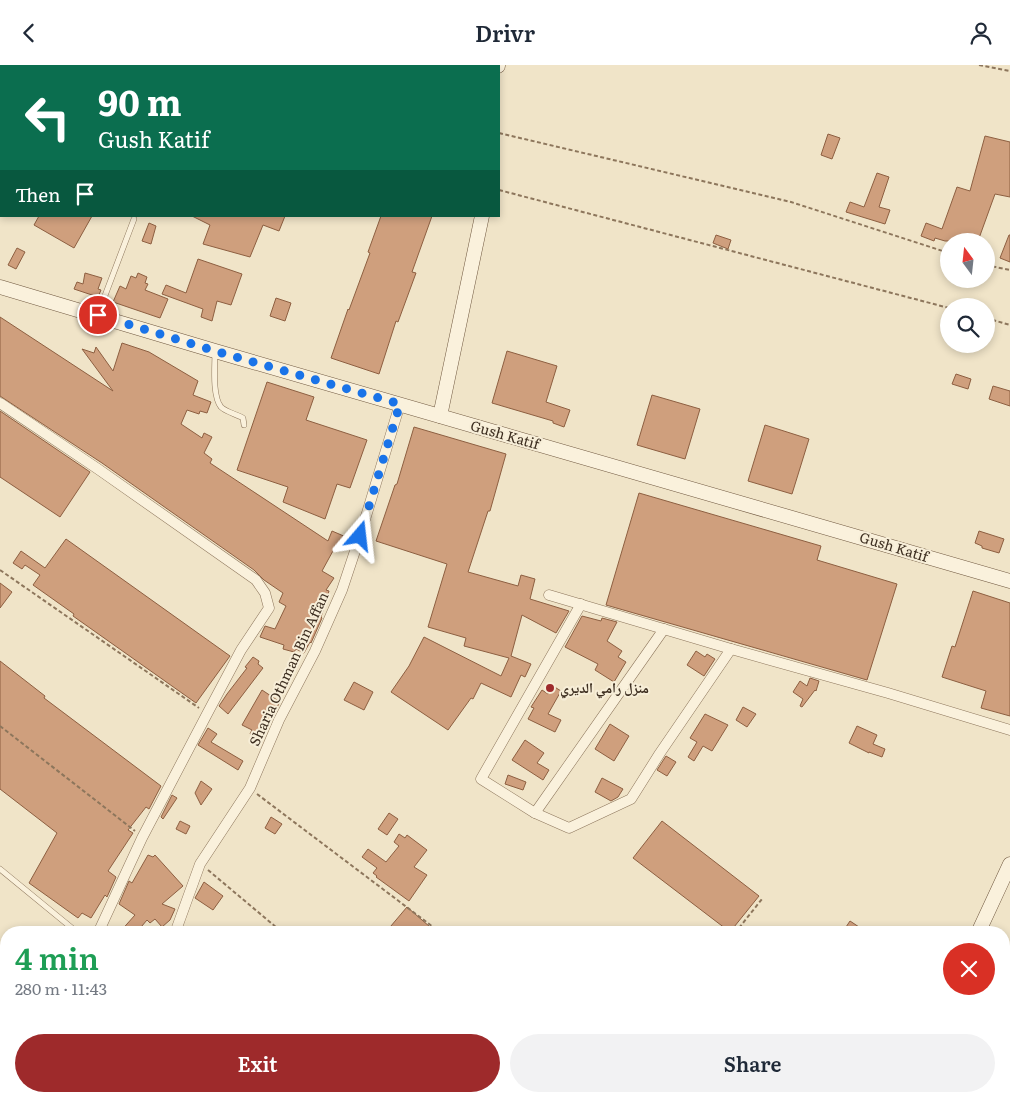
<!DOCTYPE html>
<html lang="en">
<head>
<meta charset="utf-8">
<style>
  :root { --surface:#fff; --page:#f2f2f3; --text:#1f2937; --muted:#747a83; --accent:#9e2a2b }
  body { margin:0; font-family:Literata,"Noto Naskh Arabic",serif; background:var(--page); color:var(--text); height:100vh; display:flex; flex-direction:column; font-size:19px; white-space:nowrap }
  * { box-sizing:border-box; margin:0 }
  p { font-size:16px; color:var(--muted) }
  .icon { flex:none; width:28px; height:28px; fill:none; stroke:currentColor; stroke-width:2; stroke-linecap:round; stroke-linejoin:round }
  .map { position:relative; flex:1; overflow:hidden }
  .drawer { position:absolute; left:0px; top:861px; width:1010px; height:176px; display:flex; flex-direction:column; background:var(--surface); border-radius:20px 20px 0 0; box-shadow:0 2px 8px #0003 }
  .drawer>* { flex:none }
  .top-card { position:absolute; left:0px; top:0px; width:500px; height:152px; box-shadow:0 2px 8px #0003; background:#0b6e4f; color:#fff; overflow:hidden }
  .needle { width:32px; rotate:345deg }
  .buttons { position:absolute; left:940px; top:168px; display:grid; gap:10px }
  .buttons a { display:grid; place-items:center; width:55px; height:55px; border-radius:50%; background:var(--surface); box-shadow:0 2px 8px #0003; font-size:25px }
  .pin { position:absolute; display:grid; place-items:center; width:42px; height:42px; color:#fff; margin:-21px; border:2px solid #fff; border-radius:50%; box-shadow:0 1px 5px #0007 }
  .me { position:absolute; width:55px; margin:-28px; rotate:17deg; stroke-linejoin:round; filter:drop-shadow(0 0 4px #0008) }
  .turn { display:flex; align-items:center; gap:18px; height:105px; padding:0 15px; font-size:22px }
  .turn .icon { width:65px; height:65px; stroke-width:2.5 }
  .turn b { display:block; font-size:35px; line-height:42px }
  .then { display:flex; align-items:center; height:48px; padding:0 15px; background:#0003; gap:10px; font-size:19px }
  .round { display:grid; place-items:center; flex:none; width:52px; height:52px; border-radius:26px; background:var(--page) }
  .head { display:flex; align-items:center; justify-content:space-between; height:85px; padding:0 15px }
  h1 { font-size:30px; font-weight:600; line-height:38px; color:#1e9e55 }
  .button { display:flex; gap:10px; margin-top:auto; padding:10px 15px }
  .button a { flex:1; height:58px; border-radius:30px; background:var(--accent); color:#fff; font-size:20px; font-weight:600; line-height:58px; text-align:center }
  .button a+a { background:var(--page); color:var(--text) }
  header { display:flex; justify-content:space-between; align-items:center; height:65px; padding:0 15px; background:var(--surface); font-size:22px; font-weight:600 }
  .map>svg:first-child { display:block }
  .building { fill:#cf9f7d; stroke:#8d5f41 }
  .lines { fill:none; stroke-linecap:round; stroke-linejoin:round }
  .lane-casing { stroke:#8d765c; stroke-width:6 }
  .street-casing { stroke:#8d765c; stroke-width:11 }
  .secondary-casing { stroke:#6f573f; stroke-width:15 }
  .path { stroke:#8d765c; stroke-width:2; stroke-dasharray:4 2.5; stroke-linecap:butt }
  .lane { stroke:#faf1dc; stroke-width:5 }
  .street { stroke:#faf1dc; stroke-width:10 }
  .secondary { stroke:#faf1dc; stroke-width:14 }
  .route { stroke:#1a73e8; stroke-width:9; stroke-dasharray:0 16.2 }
  .poi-dot { fill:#9e2a2b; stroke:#f7eed8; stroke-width:2 }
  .labels { text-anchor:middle; stroke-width:4; stroke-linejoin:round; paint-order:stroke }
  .street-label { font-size:14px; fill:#3d2e20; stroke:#f7eed8 }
  .poi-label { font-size:14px; font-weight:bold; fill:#3d2e20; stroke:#f7eed8; text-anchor:start }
</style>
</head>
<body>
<header><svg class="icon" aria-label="back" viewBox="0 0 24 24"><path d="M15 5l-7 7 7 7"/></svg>Drivr<svg class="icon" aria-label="person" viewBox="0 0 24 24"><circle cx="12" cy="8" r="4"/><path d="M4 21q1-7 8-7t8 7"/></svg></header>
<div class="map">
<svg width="1010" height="1037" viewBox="0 0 1010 1037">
  <rect width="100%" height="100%" fill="#f0e4c8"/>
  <g class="building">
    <polygon points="828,69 840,73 832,94 821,90"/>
    <polygon points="985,71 1010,77 1010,132 995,129 978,176 945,176 935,173 934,176 921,171 926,158 942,164 957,122 970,126"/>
    <polygon points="877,108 889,112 879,142 890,145 885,159 846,147 850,137 864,142"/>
    <polygon points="39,151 92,151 74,183 34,160"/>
    <polygon points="192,151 285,151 279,166 263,160 250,192 203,179 210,160"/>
    <polygon points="381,151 432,151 412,207 416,208 398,257 396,256 379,309 331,293 348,244 349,245 370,188 368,187"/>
    <polygon points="149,158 156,161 151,179 142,176"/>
    <polygon points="716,170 731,175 728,184 713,178"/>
    <polygon points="1009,170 1010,170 1010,197 1000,193"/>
    <polygon points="17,183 25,187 16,204 8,200"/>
    <polygon points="198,194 242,209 231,240 217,236 212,256 201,252 203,244 162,229 166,220 186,228"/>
    <polygon points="85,208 102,213 98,224 101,225 98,232 74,224 77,217 83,219"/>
    <polygon points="138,208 147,212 145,218 148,219 145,225 168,234 160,253 113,237 120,221 126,224 131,211 136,213"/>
    <polygon points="276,233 291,238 285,256 270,251"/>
    <polygon points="0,252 113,326 82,284 94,288 96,282 113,306 122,278 149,287 198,316 193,330 211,337 207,348 200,346 199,349 187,345 181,359 202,373 204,368 212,372 204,388 212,394 210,398 328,476 332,466 346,472 340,486 334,484 322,506 334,513 326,525 329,526 321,552 322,553 311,578 310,577 304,588 296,584 294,587 283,584 284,580 260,572 265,561 275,564 286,541 279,537 283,528 264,515 254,505 102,398 0,331"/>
    <polygon points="507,286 557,301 546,337 570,345 564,362 553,358 553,356 492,338"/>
    <polygon points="956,309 971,314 968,324 952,319"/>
    <polygon points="267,317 314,332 306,355 367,375 350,423 337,419 325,454 283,437 288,422 237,405"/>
    <polygon points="993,321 1010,326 1010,341 989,334"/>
    <polygon points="652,330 700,344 685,394 637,380"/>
    <polygon points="0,346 90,407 60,452 0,412"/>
    <polygon points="765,360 809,374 792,429 748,416"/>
    <polygon points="414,362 506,389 490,446 488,446 468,507 518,521 521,510 535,514 530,534 569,546 556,568 522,550 511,591 531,599 525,612 521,610 511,632 481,618 473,634 471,633 448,665 391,627 409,601 424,572 501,611 509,593 464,581 466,573 428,562 447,499 376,476 395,420 397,419"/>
    <polygon points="639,428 821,481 817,495 897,519 867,615 606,540"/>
    <polygon points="979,466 1004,474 999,488 982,483 982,481 975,478"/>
    <polygon points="66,474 230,591 196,638 73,551 74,549 33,520 40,510 25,500 22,504 13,498 21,486 45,503"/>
    <polygon points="0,518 12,527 0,543"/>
    <polygon points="973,526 1010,538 1010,651 981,643 986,626 942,612 952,581 955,582"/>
    <polygon points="582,551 601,556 602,553 617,557 607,576 622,586 618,592 626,597 614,617 595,605 598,599 565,582"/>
    <polygon points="696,586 705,592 707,589 715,594 704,611 687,600"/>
    <polygon points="253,592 259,596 258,599 263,603 228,649 219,641 227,629 247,603 245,602"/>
    <polygon points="0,596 45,631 44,633 161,721 149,744 146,742 128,765 133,768 108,806 116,812 107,832 105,830 91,853 82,848 78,853 29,818 57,768 0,724"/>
    <polygon points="810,613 819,616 816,626 815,625 802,642 800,641 803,634 793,627 800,616 807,621"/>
    <polygon points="354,617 373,627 364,645 344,635"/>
    <polygon points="553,621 561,626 548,649 561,655 555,667 528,654 534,643 531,642 542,625 548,629"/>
    <polygon points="262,625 280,637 264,664 267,665 262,675 250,669 252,665 242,660"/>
    <polygon points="743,642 756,649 747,662 736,655"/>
    <polygon points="705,649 728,660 712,686 703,681 694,696 688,692 697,677 690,673"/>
    <polygon points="610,659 629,671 614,696 595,684"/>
    <polygon points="857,661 877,670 873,679 885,684 882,692 869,687 869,688 849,678"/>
    <polygon points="208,663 217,669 211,677 243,696 238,705 198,680"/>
    <polygon points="525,675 544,688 537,698 549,705 543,715 512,695"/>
    <polygon points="666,691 676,697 667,711 657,705"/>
    <polygon points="508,710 526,717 523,725 505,719"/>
    <polygon points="602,713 623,724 618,732 611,736 595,727"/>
    <polygon points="201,716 212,724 201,740 195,728"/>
    <polygon points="172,730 177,733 163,754 161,752"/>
    <polygon points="389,748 398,754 387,770 378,764"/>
    <polygon points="271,752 282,759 275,769 265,763"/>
    <polygon points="180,756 190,761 186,769 176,764"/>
    <polygon points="662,756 759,831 730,867 633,793"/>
    <polygon points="399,769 405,773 407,770 427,785 414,802 427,810 409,836 376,812 377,811 373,808 377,803 362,792 368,784 386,797 399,781 394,777"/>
    <polygon points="148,790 153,792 155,790 183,821 162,839 175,844 170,855 162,862 155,854 150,858 147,855 136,868 119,868 135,850 119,839 129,816 132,818"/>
    <polygon points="204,817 223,831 213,845 195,833"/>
    <polygon points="407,842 437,868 385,868"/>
    <polygon points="850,856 868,868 842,868"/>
  </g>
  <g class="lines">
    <g class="lane-casing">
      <g id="lane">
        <polyline points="405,0 407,1"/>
        <polyline points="98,249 134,154"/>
        <path d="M215,286C215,300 212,331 221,342C226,347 236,349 243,353L244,360"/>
        <polyline points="0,804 78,868"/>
        <polyline points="0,886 6,891"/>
      </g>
    </g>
    <g class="street-casing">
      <g id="street">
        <polyline points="0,338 98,404 256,515 265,528 269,543 241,585 207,649 142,773 98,868"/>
        <polyline points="549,530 731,584 888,628 1010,665"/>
        <polyline points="581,539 481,714 535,748 569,763 631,734 660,688 731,584"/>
        <polyline points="535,748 664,564"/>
        <polyline points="175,868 200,799 250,723 279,655 315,586 342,525 360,471 400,339"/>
        <polyline points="0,1031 6,1024"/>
        <polyline points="35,1031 42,1037"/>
        <polyline points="77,1037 80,1031"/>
      </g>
    </g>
    <g class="secondary-casing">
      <g id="secondary">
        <polyline points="498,1 498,0"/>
        <polyline points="0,222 215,286 1010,516"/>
        <polyline points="440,351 482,151"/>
        <polyline points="978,868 1010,799"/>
        <polyline points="1004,1008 1010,1012"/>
        <polyline points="915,1037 917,1031"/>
      </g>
    </g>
    <g class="path">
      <polyline points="979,0 1010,6"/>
      <polyline points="499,68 791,137 949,188"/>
      <polyline points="499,125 949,243"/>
      <polyline points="986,200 1010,205"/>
      <polyline points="986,253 1010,260"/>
      <polyline points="0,505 199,643"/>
      <polyline points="0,661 135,766"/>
      <polyline points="257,729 441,868"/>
      <polyline points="208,805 283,868"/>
      <polyline points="735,868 762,834"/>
      <polyline points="196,1031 202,1037"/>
      <polyline points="475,1031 482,1037"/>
      <polyline points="651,1031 658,1037"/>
      <polyline points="860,1031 868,1037"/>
    </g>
    <use href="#lane" class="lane"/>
    <use href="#street" class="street"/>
    <use href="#secondary" class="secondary"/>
  </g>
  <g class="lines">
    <polyline class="route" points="98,250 215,286 400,339 360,471"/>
  </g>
  <circle class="poi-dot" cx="550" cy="623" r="5"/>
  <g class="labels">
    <g class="street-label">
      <text transform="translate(505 370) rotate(16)" y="5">Gush Katif</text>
      <text transform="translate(894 482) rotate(17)" y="5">Gush Katif</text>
      <text transform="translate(289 604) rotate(-65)" y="5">Sharia Othman Bin Affan</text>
    </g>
    <g class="poi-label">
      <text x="560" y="628">منزل رامي الديري</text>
    </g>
  </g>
</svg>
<div class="buttons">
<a><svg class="needle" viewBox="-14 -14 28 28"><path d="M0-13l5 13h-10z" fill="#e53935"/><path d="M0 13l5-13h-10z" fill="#747a83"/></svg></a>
<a><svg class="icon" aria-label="search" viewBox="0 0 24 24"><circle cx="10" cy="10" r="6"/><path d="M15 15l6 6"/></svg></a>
</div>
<div class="pin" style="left:98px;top:250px;background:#d93025"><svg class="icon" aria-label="arrive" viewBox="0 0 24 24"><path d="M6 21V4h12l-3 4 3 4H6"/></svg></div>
<svg class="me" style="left:360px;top:471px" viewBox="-20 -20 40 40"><path d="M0-17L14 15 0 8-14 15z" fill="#1a73e8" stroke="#fff" stroke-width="4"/></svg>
<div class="top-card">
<div class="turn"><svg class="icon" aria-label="left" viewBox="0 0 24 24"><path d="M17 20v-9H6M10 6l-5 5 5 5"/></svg><div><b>90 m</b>Gush Katif</div></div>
<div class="then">Then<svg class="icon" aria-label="arrive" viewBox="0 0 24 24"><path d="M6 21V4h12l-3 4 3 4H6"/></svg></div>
</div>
<section class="drawer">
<div class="head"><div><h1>4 min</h1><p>280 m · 11:43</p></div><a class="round" style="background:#d93025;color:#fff"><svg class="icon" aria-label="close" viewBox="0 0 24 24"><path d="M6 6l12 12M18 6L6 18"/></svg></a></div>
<div class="button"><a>Exit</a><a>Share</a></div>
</section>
</div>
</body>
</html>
